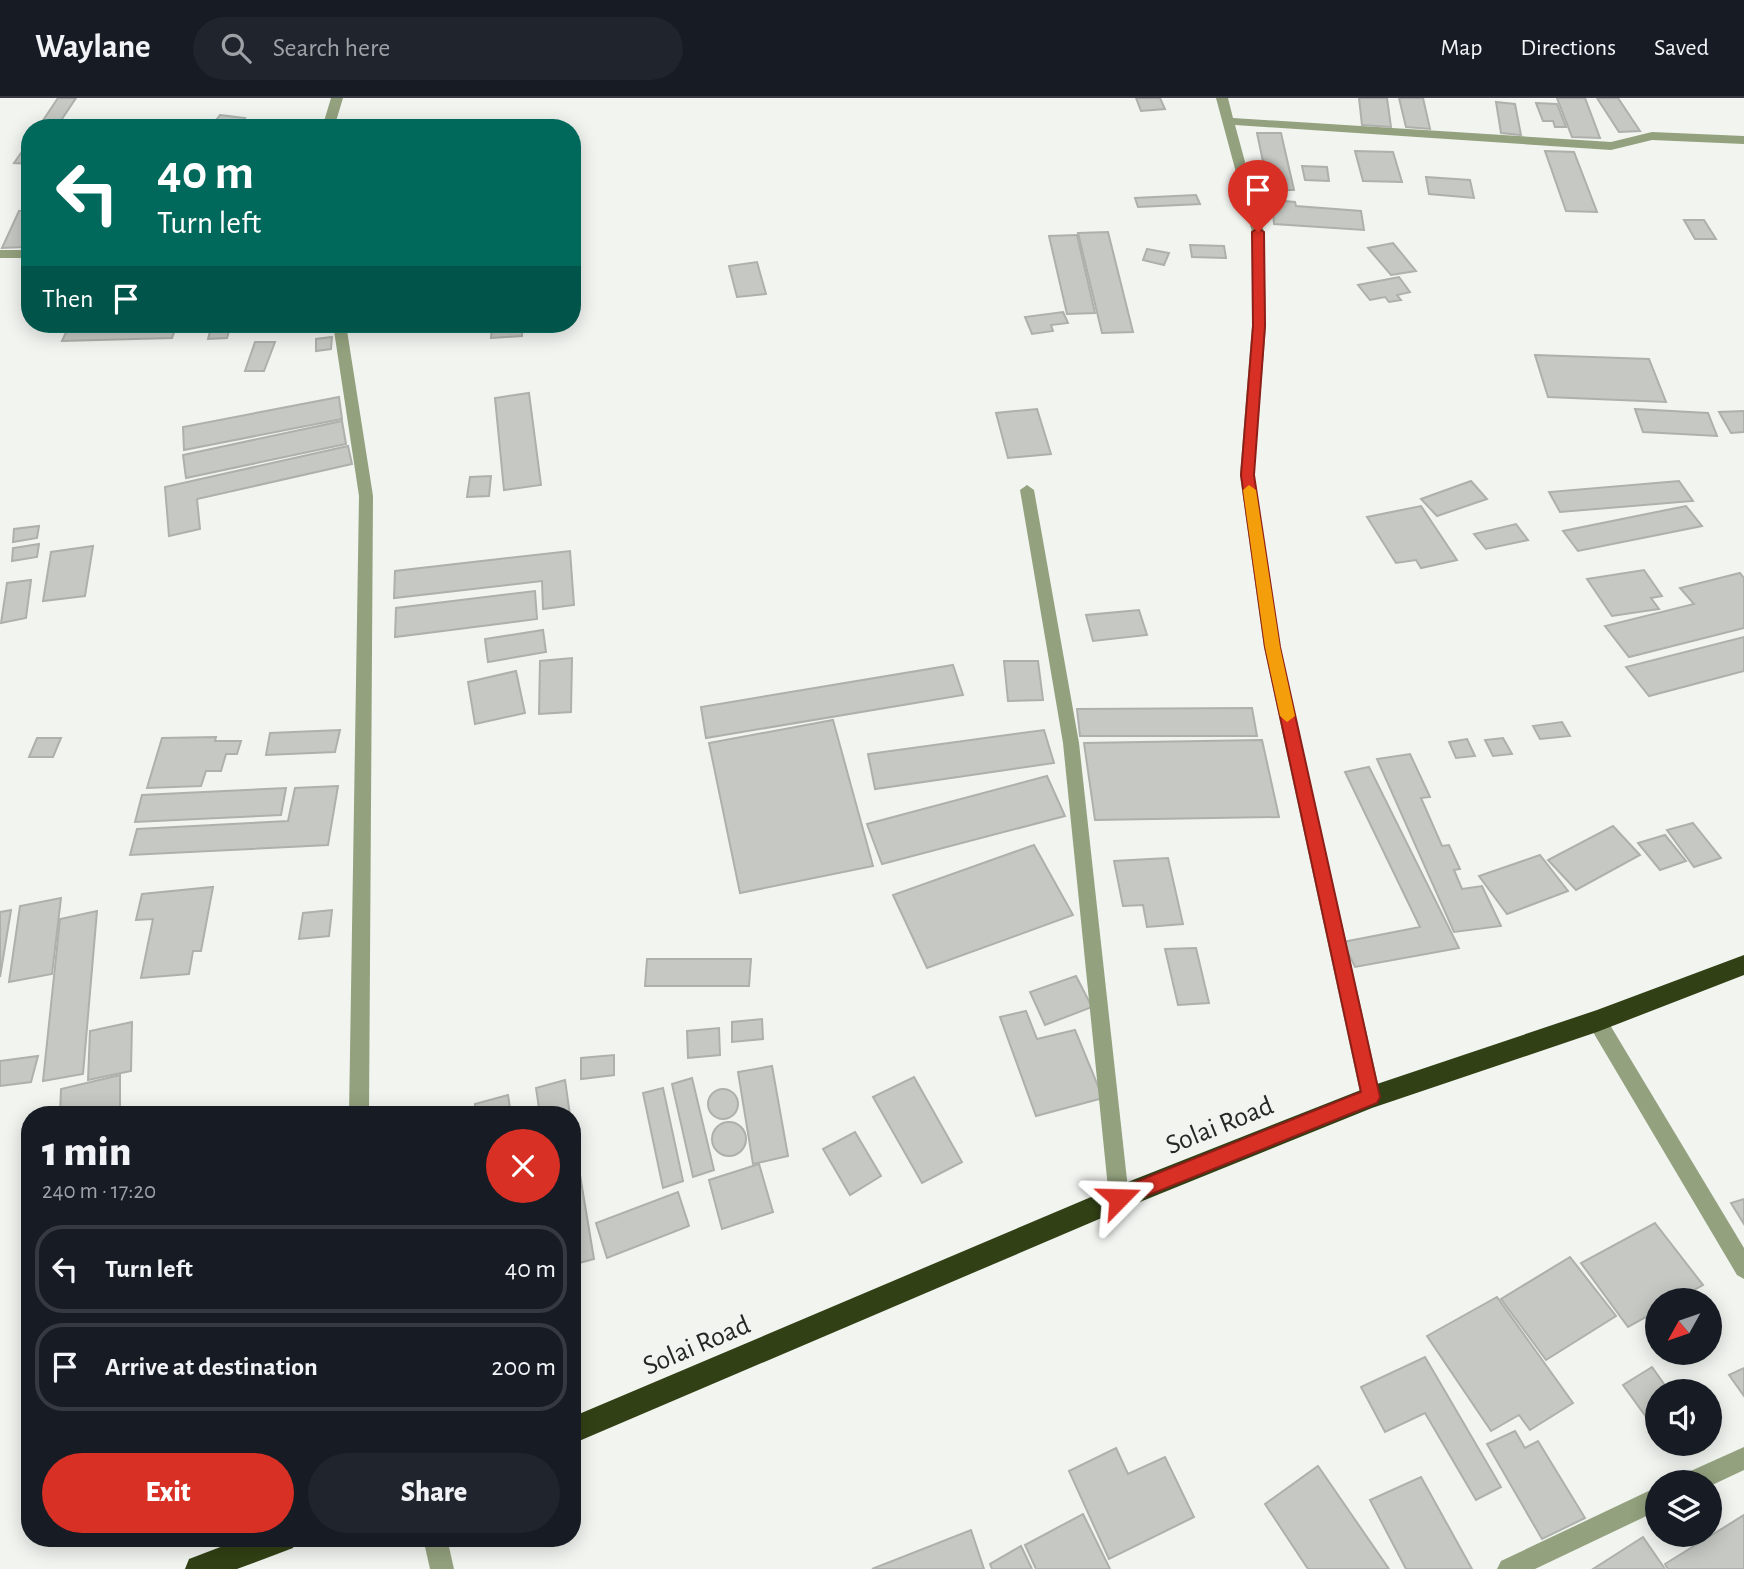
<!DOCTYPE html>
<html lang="en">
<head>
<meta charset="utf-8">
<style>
  :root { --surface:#171b24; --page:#20242c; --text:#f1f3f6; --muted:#9ea1a6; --line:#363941; --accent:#d93025 }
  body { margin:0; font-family:"Alegreya Sans",sans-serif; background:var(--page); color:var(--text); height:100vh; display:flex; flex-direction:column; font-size:26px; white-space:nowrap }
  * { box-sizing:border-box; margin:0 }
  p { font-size:23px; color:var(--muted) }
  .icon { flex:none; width:38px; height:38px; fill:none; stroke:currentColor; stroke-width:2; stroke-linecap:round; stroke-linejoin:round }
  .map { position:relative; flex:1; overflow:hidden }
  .drawer { position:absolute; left:21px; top:1008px; width:560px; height:441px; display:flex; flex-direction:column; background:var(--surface); border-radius:28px; box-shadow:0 4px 18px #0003 }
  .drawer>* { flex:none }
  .banner { position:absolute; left:21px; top:21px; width:560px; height:214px; border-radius:28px; box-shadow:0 4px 18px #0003; background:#00695c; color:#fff; overflow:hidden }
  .needle { width:46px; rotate:230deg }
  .buttons { position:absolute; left:1645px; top:1190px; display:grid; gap:14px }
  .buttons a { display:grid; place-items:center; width:77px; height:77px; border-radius:50%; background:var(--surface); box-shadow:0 4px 18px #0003; font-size:35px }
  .pin { position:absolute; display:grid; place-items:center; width:60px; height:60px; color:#fff; margin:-72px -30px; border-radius:50% 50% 50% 0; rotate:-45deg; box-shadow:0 0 7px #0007 }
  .pin .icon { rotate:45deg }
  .me { position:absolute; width:77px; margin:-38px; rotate:68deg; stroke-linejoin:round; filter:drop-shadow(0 0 5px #0008) }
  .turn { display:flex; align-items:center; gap:24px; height:147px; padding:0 21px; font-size:32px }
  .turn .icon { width:91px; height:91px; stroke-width:2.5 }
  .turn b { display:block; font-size:49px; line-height:60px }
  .then { display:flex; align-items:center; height:66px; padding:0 21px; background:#0003; gap:14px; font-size:26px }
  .round { display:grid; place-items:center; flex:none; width:74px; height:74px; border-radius:37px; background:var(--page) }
  .overview { display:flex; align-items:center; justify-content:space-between; height:119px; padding:0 21px }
  h1 { font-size:42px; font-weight:800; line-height:52px }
  .action { display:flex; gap:14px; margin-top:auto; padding:14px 21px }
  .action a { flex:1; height:80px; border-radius:42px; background:var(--accent); color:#fff; font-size:28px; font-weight:800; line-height:80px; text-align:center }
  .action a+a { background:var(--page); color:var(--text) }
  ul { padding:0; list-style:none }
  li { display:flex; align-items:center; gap:21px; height:88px; margin:0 14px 10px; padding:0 7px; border:4px solid var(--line); border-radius:28px }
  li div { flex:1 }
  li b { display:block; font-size:26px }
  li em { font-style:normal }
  header { display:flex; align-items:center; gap:42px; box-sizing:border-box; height:98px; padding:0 35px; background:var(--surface); border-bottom:2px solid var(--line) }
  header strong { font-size:33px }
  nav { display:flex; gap:38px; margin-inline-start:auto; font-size:24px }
  .search { width:490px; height:63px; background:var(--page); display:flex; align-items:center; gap:18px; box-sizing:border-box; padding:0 24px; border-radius:38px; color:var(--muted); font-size:26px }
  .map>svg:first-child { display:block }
  .building { fill:#c6c8c3; stroke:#aeb0ac; stroke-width:2 }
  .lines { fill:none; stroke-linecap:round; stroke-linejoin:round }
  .street { fill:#93a17e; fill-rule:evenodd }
  .highway { fill:#324115; fill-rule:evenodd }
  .route { fill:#d93025; stroke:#8d1f18; stroke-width:2 }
  .slow { fill:#f59e0b }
  .labels { text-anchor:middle; stroke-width:5; stroke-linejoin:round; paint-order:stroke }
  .street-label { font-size:28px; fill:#262725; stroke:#f2f4f0 }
</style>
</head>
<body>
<header>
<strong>Waylane</strong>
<div class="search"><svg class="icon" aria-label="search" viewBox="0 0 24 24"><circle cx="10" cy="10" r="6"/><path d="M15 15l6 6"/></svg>Search here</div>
<nav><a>Map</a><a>Directions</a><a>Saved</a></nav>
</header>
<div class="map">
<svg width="1744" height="1471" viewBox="0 0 1744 1471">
  <rect width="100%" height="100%" fill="#f2f4f0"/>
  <g class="building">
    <polygon points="58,0 76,0 56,30 38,30"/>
    <polygon points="1136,0 1160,0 1165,11 1141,13"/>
    <polygon points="1359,0 1387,0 1391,29 1362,27"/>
    <polygon points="1399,0 1423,0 1430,31 1406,29"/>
    <polygon points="1557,0 1585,0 1600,40 1572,39"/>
    <polygon points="1597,0 1618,0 1640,33 1619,34"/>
    <polygon points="1496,4 1515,6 1521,37 1501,35"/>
    <polygon points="1536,5 1557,6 1566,29 1555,29 1553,23 1543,23"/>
    <polygon points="220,17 245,20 238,30 210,30"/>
    <polygon points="1257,35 1281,35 1294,92 1269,92"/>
    <polygon points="30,42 30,66 14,65"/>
    <polygon points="1355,53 1393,54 1402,84 1363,83"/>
    <polygon points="1545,53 1574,54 1597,114 1566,113"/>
    <polygon points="1302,68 1327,69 1329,83 1305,82"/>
    <polygon points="1426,79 1470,82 1474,100 1429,96"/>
    <polygon points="1196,97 1200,106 1138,109 1135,100"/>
    <polygon points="1272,102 1295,104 1296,108 1361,113 1364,132 1274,126"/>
    <polygon points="30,112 30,139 25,149 2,150 19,113"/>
    <polygon points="1684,122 1704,122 1716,141 1695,141"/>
    <polygon points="1108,134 1133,234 1102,235 1078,135"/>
    <polygon points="1077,137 1095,215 1067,216 1049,138"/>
    <polygon points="1393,145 1416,173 1391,177 1368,150"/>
    <polygon points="1190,147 1224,148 1226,160 1192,159"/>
    <polygon points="1147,151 1169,155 1164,167 1143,162"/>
    <polygon points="757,164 766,196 737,199 729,168"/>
    <polygon points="1399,179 1410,194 1397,197 1401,202 1389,204 1385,199 1370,202 1358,187"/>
    <polygon points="1063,214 1068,225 1051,227 1053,233 1032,236 1025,219"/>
    <polygon points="129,226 177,226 172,240 62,243 69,228"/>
    <polygon points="483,226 538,226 538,230 522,231 522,238 491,240 492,231 483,232"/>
    <polygon points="230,229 227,240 208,241 211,230"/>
    <polygon points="332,239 331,251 316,253 316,241"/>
    <polygon points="255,244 275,244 264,273 245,273"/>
    <polygon points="1535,257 1649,261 1666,304 1548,299"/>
    <polygon points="529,295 541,387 504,392 495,300"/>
    <polygon points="339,299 342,321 184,352 183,329"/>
    <polygon points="1037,311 1051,356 1008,360 996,315"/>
    <polygon points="1635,311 1708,315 1717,338 1643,334"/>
    <polygon points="1744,313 1744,334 1731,335 1719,314"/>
    <polygon points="342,323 346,346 186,380 183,357"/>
    <polygon points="348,348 352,366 197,401 200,431 169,438 165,389"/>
    <polygon points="491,378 489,398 467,399 470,379"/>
    <polygon points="1471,383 1487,401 1437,418 1421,401"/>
    <polygon points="1679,383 1693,403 1560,414 1549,394"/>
    <polygon points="1421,408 1457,462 1421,470 1416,462 1396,465 1367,419"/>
    <polygon points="1686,408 1702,428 1578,453 1563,433"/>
    <polygon points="1516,426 1528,442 1486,451 1474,436"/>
    <polygon points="39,428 37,440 13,444 14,431"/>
    <polygon points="39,446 37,459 12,463 13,450"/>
    <polygon points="93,448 85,498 43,503 51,454"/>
    <polygon points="570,453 574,507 543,511 542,483 394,500 395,473"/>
    <polygon points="1644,472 1662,498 1651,500 1659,511 1612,518 1587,481"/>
    <polygon points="1740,475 1744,480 1744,530 1629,559 1605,528 1694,506 1680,490"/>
    <polygon points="31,482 26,520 1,525 7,485"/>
    <polygon points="535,493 537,521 395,539 396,510"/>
    <polygon points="1139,512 1147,537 1093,543 1086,517"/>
    <polygon points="543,532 546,554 488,564 485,541"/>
    <polygon points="1744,539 1744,573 1649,598 1626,569"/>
    <polygon points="572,560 571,614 539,616 540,563"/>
    <polygon points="1004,563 1038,563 1043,602 1008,603"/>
    <polygon points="953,567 963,597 706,640 701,609"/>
    <polygon points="516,573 525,615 475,626 468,584"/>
    <polygon points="1252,610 1257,638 1080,638 1077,611"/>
    <polygon points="833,622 873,768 740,795 709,645"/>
    <polygon points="1562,624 1570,638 1540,641 1533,628"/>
    <polygon points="340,632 335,654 266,657 270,635"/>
    <polygon points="1044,632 1054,665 875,691 868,656"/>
    <polygon points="216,639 215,643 241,643 237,656 226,656 221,673 206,673 201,688 147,690 162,640"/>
    <polygon points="37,640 61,640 53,659 29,659"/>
    <polygon points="1503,640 1512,656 1493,658 1485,642"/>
    <polygon points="1467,641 1475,658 1456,660 1449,644"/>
    <polygon points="1262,642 1279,719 1095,722 1084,645"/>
    <polygon points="1410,656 1430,699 1421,700 1442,748 1449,747 1460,771 1454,772 1462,791 1482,788 1501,828 1454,834 1377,661"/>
    <polygon points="1369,669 1459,850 1355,869 1343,844 1420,829 1345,674"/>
    <polygon points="1047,678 1065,718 882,766 867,726"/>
    <polygon points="338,688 328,747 130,757 137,731 288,723 295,690"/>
    <polygon points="286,690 281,717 135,724 142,697"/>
    <polygon points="1693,725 1721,760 1694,769 1667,732"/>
    <polygon points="1613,728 1640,757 1576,792 1548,762"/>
    <polygon points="1665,737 1686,763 1660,772 1638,745"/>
    <polygon points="1034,747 1073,817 927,870 893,797"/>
    <polygon points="1540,757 1568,793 1507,816 1479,778"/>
    <polygon points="1168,760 1183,826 1147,829 1143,807 1123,808 1114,763"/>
    <polygon points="213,789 201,853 193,853 189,876 141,880 153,821 136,822 142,796"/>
    <polygon points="61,800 52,876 9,884 20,808"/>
    <polygon points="11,812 0,879 0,814"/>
    <polygon points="332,812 329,838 299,841 303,815"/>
    <polygon points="97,813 83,976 43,983 60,821"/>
    <polygon points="1196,850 1209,905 1178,907 1165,851"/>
    <polygon points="647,861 751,861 749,888 645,888"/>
    <polygon points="1076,878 1092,909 1045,927 1030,894"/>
    <polygon points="1026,913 1037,941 1075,932 1103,1000 1036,1018 1000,919"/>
    <polygon points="762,921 763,941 732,944 732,924"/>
    <polygon points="132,924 131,973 88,982 90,933"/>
    <polygon points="719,930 720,957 688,960 687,933"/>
    <polygon points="614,957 614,977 581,981 581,960"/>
    <polygon points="38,958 31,984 0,988 0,963"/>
    <polygon points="772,968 788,1058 753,1066 738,974"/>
    <polygon points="120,977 120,1017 60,1017 61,991"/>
    <polygon points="914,979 962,1064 922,1085 873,999"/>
    <polygon points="692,980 714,1072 693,1079 672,986"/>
    <polygon points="565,982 570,1017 540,1017 536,990"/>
    <polygon points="663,990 683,1083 663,1090 643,995"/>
    <circle cx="723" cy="1006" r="15"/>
    <polygon points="508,997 511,1017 476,1017 475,1006"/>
    <circle cx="729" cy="1041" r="17"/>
    <polygon points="572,1029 594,1161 572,1167"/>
    <polygon points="855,1034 881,1078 850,1097 823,1051"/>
    <polygon points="759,1066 773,1114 722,1131 709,1082"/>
    <polygon points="678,1094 689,1128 607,1160 596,1125"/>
    <polygon points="1744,1101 1744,1126 1731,1105"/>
    <polygon points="1655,1125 1703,1187 1676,1202 1657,1202 1657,1213 1628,1229 1581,1165"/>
    <polygon points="1570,1159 1616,1218 1546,1262 1501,1201"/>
    <polygon points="1497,1199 1573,1305 1530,1332 1519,1317 1491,1333 1427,1238"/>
    <polygon points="1425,1259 1501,1389 1476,1402 1425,1315 1385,1334 1361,1289"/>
    <polygon points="1652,1269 1669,1293 1657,1293 1657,1334 1623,1287"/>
    <polygon points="1744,1270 1744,1298 1729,1277"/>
    <polygon points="1515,1333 1525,1350 1538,1343 1585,1420 1542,1441 1487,1346"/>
    <polygon points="1116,1350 1128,1376 1165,1359 1194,1419 1109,1461 1069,1373"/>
    <polygon points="1318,1368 1389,1471 1308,1471 1265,1406"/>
    <polygon points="1421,1379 1472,1471 1406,1471 1370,1402"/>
    <polygon points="1083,1416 1110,1471 1036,1471 1025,1447"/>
    <polygon points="1744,1417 1744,1471 1668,1471 1665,1466"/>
    <polygon points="971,1432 984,1471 872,1471"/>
    <polygon points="1643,1439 1665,1471 1593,1471"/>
    <polygon points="1021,1448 1032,1471 992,1471 990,1466"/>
  </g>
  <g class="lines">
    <g class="street">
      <polygon points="331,0 343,0 334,30 322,30"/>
      <polygon points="1216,0 1228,0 1233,20 1611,44 1652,34 1744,38 1744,46 1652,42 1611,52 1235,27 1264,134 1266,228 1254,377 1280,549 1381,999 1378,1006 1371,1008 1364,1006 1361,999 1264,549 1240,377 1252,228 1252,134"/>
      <rect x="0" y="152" width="30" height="8"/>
      <polygon points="333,226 346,226 373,398 369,1017 349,1017 359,398"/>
      <polygon points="1027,387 1034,392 1079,645 1129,1100 1126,1107 1119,1110 1112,1107 1109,1100 1063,645 1020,392"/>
      <polygon points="1597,914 1604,917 1744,1150 1744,1181 1737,1177 1590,929 1587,923 1590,917"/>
      <polygon points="1744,1349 1744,1372 1710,1388 1710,1384 1681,1384 1684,1376"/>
      <polygon points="1657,1389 1657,1413 1535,1471 1497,1471 1501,1463"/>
      <polygon points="423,1440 447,1440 454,1471 430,1471"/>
    </g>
    <g class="highway">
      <polygon points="1744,857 1744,877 1597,934 1372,1010 1125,1110 572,1346 572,1319 1110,1091 1371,988 1597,912"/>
      <polygon points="244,1440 297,1440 293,1450 237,1471 185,1471 189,1461"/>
    </g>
  </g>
  <polygon class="route" points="1258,130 1264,134 1265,228 1254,377 1280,549 1380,999 1377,1005 1119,1109 1113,1106 1110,1100 1113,1093 1361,994 1265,549 1241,377 1253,228 1252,134"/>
  <polygon class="slow" points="1249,387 1256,392 1280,549 1295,618 1287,624 1280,618 1265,549 1243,392"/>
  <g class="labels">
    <g class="street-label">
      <text transform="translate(1219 1026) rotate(-22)" y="10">Solai Road</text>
      <text transform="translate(696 1246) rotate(-23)" y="10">Solai Road</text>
    </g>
  </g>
</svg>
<div class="buttons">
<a><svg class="needle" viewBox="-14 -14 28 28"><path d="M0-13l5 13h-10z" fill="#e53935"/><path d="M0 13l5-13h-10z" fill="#9ea1a6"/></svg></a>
<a><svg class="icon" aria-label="sound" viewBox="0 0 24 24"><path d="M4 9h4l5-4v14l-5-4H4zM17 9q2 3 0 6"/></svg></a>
<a><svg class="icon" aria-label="layers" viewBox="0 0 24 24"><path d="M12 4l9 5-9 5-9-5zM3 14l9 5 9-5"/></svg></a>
</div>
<div class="pin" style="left:1258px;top:134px;background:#d93025"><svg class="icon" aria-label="arrive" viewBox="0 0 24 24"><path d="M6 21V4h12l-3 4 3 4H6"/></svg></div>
<svg class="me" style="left:1119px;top:1100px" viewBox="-20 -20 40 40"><path d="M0-17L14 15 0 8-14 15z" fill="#d93025" stroke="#fff" stroke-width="4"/></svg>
<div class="banner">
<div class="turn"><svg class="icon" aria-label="left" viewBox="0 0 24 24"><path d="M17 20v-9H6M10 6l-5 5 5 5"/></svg><div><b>40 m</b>Turn left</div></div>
<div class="then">Then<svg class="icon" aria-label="arrive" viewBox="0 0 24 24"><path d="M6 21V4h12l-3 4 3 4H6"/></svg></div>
</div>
<section class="drawer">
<div class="overview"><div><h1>1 min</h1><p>240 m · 17:20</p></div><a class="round" style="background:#d93025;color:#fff"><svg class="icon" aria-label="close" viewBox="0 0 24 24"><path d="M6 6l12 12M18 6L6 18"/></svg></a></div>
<ul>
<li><svg class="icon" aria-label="left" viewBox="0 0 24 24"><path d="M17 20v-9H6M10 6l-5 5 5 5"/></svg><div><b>Turn left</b></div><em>40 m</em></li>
<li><svg class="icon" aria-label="arrive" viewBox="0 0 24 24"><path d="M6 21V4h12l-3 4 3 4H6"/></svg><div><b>Arrive at destination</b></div><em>200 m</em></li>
</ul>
<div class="action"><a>Exit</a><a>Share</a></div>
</section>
</div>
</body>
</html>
